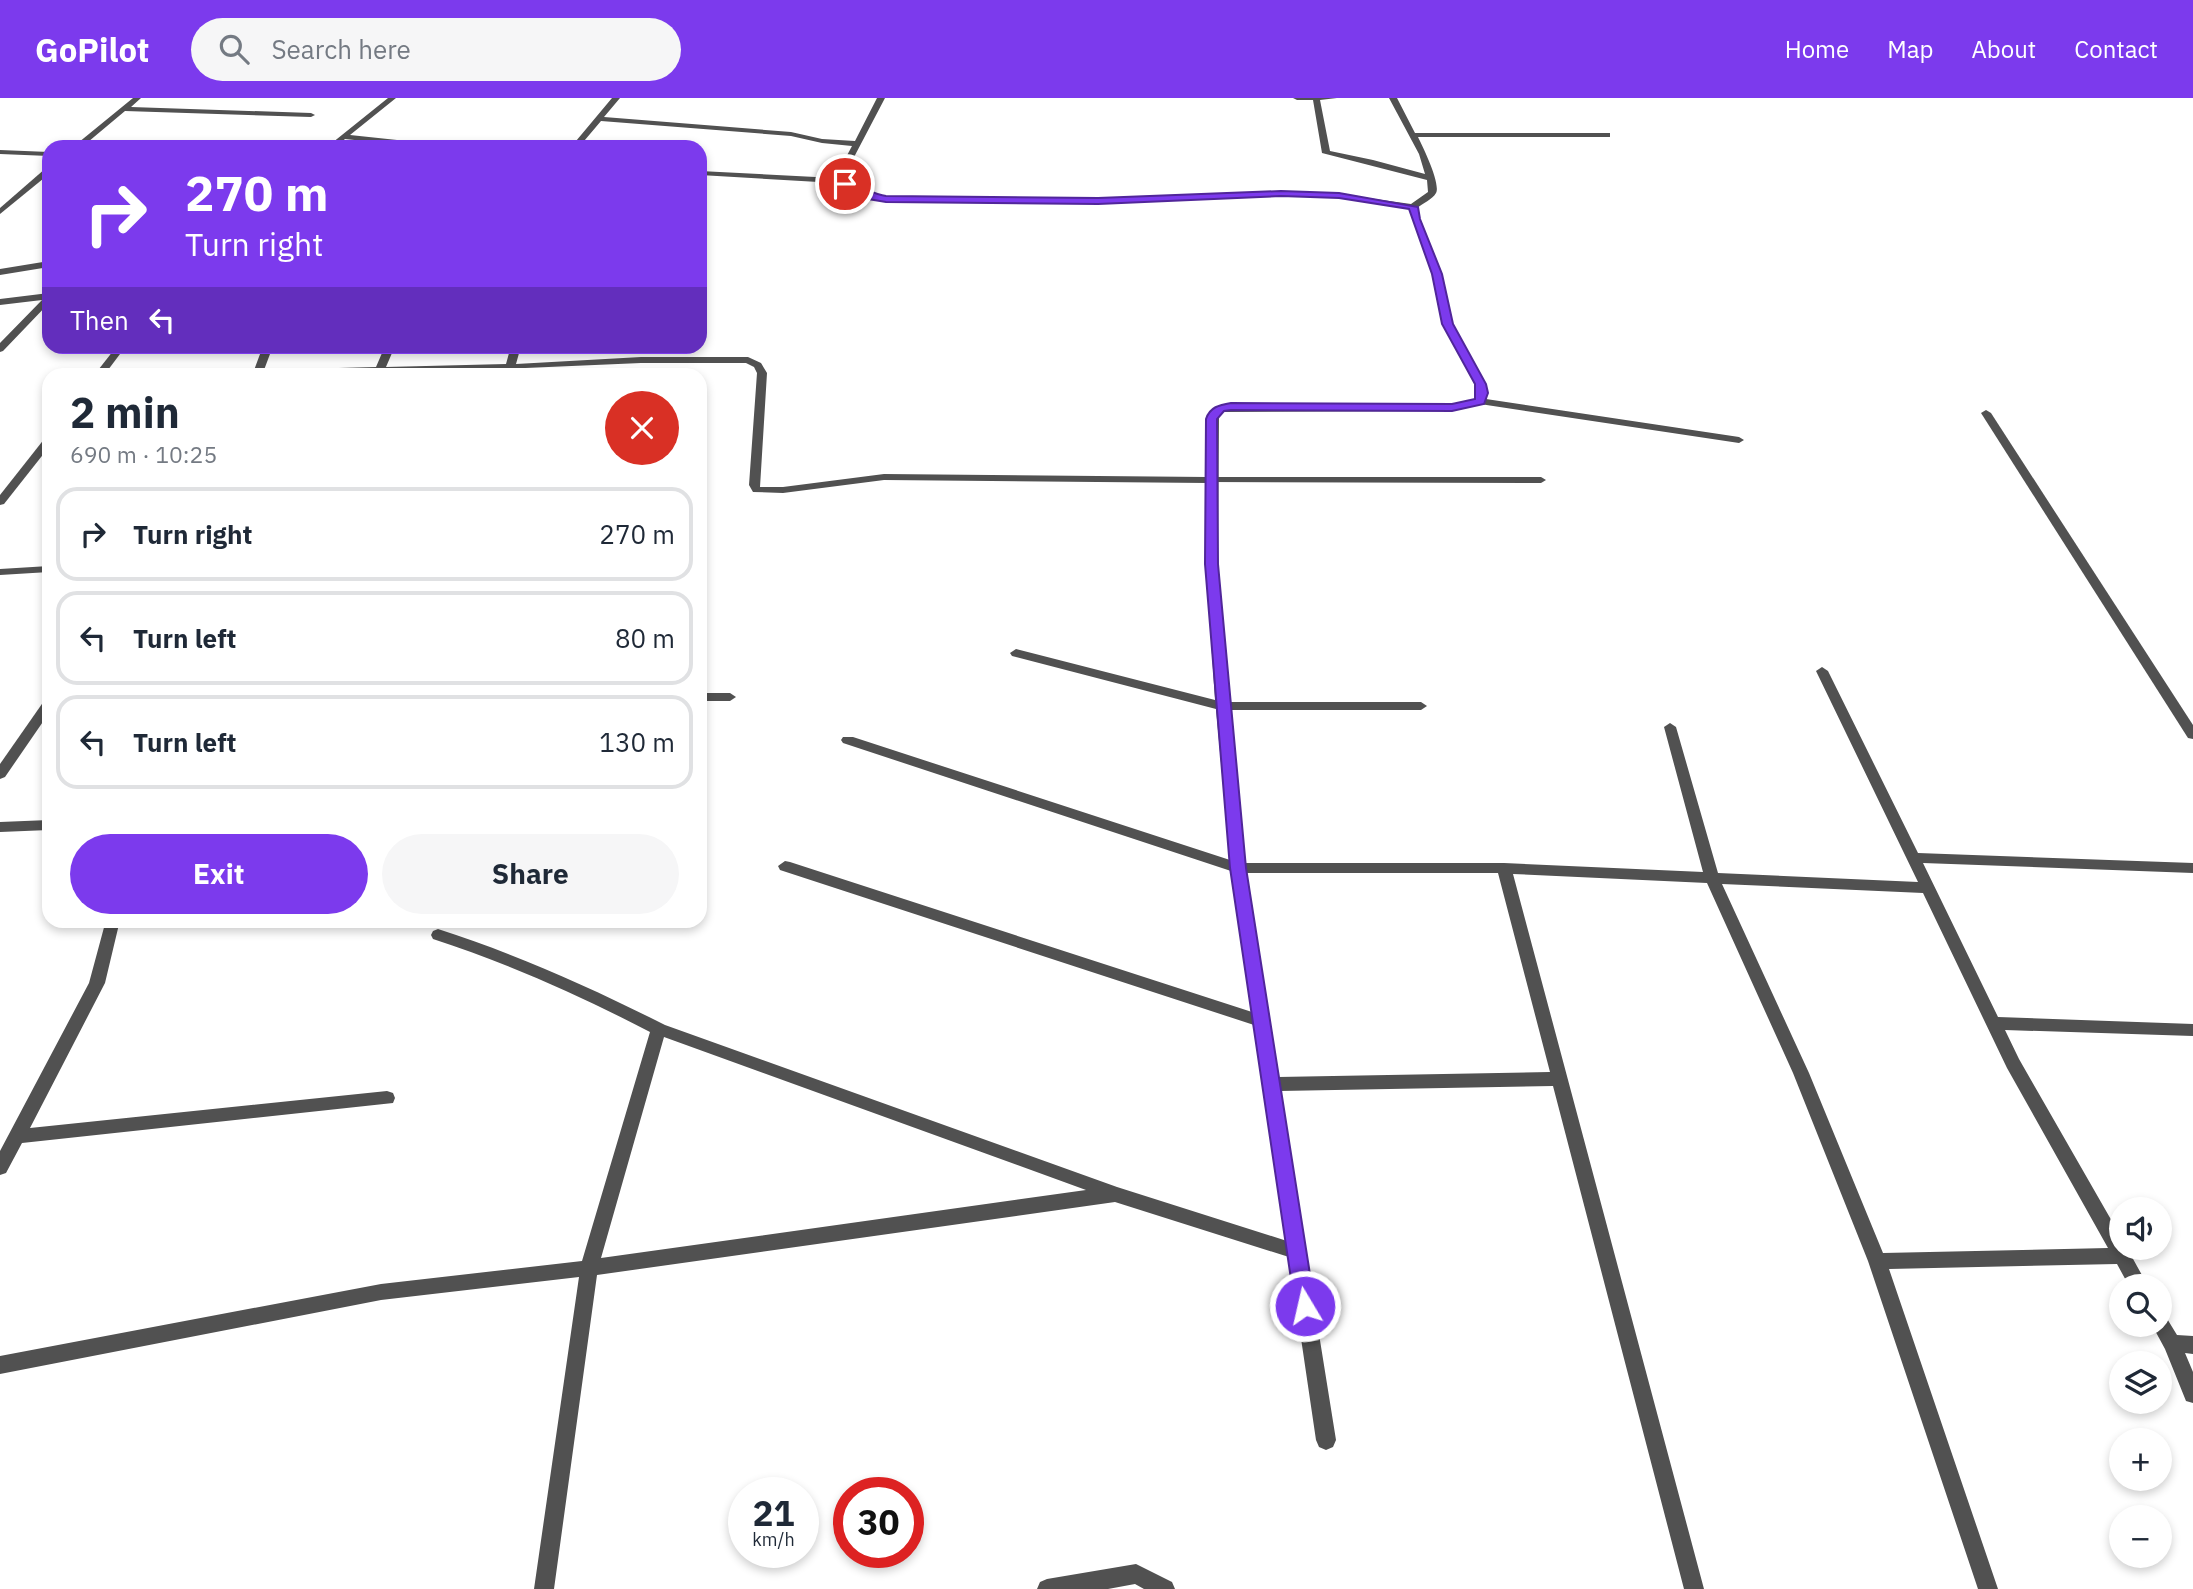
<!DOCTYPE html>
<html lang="en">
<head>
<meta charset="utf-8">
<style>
  :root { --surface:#fff; --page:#f6f6f7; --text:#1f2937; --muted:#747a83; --line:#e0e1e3; --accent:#7c3aed }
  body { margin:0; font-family:"IBM Plex Sans",sans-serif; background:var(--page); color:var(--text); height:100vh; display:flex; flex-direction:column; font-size:26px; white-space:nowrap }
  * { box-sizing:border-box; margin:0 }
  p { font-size:23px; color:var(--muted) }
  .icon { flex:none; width:38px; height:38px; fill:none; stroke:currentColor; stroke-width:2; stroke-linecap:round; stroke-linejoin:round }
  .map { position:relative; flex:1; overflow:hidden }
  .drawer { position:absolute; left:42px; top:270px; width:665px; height:560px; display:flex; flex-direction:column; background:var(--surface); border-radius:21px; box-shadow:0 4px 10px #0003 }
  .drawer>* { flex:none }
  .hud { position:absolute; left:42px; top:42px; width:665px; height:214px; border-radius:21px; box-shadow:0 4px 10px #0003; background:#7c3aed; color:#fff; overflow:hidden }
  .tools { position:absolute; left:2109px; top:1099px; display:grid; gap:14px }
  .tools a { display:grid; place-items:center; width:63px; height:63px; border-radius:50%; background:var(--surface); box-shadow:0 4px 10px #0003; font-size:35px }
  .speed { position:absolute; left:728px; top:1379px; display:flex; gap:14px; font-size:35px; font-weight:700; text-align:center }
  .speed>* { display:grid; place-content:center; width:91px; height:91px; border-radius:50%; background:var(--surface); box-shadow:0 4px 10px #0003; line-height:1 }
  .speed small { font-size:18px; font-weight:400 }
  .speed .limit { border:10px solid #d22; background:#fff; color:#111 }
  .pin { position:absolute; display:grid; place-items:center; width:60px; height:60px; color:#fff; margin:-30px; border:4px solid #fff; border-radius:50%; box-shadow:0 2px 7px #0007 }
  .me { position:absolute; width:77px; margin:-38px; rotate:351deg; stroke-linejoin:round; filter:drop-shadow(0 0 5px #0008) }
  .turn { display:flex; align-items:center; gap:24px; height:147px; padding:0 28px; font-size:32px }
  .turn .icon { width:91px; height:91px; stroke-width:2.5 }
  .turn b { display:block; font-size:49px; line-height:60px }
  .then { display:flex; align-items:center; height:66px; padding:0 28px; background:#0003; gap:14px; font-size:26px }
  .round { display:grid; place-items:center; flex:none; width:74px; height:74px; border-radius:37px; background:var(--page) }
  .summary { display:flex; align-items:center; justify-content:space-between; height:119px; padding:0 28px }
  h1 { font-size:42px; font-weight:800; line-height:52px }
  .action { display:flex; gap:14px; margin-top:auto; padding:14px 28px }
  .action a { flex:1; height:80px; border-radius:42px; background:var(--accent); color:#fff; font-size:28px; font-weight:800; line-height:80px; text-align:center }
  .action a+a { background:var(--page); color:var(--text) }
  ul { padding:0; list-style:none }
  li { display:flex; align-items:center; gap:21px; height:94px; margin:0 14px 10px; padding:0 14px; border:4px solid var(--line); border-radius:21px }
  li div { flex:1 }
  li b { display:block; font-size:26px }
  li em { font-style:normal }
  header { display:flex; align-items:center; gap:42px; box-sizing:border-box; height:98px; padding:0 35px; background:var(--accent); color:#fff }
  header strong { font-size:33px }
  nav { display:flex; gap:38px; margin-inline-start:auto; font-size:24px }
  .search { width:490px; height:63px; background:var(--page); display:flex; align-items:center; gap:18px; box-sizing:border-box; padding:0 24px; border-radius:38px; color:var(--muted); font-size:26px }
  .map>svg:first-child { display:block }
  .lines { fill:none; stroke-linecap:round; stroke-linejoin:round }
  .service { fill:#515151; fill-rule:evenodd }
  .minor { fill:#515151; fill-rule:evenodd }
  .route { fill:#7c3aed; stroke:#51269a; stroke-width:2 }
</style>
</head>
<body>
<header>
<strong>GoPilot</strong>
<div class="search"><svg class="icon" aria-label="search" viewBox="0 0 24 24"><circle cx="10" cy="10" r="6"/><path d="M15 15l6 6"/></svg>Search here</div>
<nav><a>Home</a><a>Map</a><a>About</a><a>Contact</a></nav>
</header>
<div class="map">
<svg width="2193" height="1491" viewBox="0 0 2193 1491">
  <rect width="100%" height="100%" fill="#fff"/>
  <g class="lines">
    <polygon class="service" points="1212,379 1541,379 1546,382 1541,385 1208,384 1207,382"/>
    <g class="minor">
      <polygon points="133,0 141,0 131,9 311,15 315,17 311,19 125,13 82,49 73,49"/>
      <polygon points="388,0 396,0 350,37 444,47 448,49 421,49 345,41 336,49 327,49"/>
      <path d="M612,0H620L604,19L791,34L822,41L855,43L877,0H885L842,82L873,97L886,99L1098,101L1281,94L1339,96L1411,106L1428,94L1427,82L1322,55L1313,2H1297L1293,0H1337L1320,2L1330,53L1373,62L1425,76L1419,56L1389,0H1397L1415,35H1610V39H1418C1423,49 1441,86 1436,95C1433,101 1422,106 1417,110V115L1441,176L1453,226L1485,287L1486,301L1739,339L1744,342L1739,345L1480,306L1452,313L1223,314L1219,317L1218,466L1228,604H1421L1427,608L1421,612H1229L1245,765H1504L1703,774L1664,629L1670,625L1676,629L1718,775L1918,784L1816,573L1822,569L1828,573L1918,755L2193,765V775L1923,765L1998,919L2193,926V938L2005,932L2019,961L2121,1139V1150H2127L2148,1188H2129L2117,1166L1889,1171L1998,1491H1978L1868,1163L1793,975L1707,785L1513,776L1704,1491H1684L1553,988L1280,993L1336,1342L1333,1349L1326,1352L1319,1349L1316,1342L1289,1159L1115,1104L597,1177L554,1491H534L579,1179L381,1202L0,1276V1258L381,1186L582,1163L650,934C581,898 507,865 433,841L431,837L433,833L438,831C516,856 592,890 665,927L1117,1089L1287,1143L1254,927L780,772L778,768L785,763L790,764L1252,914L1231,773L843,645L841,642L843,639H853L1230,762L1216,611L1012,558L1010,555L1016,551L1215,602L1206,466L1207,385L884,382L783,395L753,394L749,387L757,275L754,269L746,265H641L383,276L253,275L263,248H273L264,272L376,269L385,248H395L386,269L506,266L511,248H521L516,266L641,259H748L761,265L767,275L760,389H783L884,376L1207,379V321L1210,313L1217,309L1452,307L1475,301V287L1443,226L1433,176L1409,111L1339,100L1281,98L1098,105L886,103L868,101L836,85L700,77V73L835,80L852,48L822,45L791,38L601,23L579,49H571ZM1246,775H1498L1550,974L1278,979ZM1722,786L1923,795L2007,970L2108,1150L1883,1155L1809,975ZM664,939L1086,1092L601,1160Z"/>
      <polygon points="0,52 49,54 49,58 0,56"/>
      <polygon points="46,70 49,70 49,76 0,116 0,110"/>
      <polygon points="49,163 49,169 0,177 0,171"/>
      <polygon points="49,195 49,205 3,253 0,254 0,245 42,202 0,207 0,201"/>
      <polygon points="117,248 126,248 105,276 95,276"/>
      <polygon points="1986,312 1991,315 2193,627 2193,641 2188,640 1981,315"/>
      <polygon points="49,339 49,349 4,406 0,407 0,397 45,340"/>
      <polygon points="49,468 49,474 0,477 0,471"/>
      <polygon points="700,595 730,595 736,599 730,603 700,603"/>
      <polygon points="49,602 49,615 5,679 0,681 0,666 44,603"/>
      <polygon points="49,722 49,732 0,734 0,724"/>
      <polygon points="106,822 120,822 105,885 30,1030 387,993 393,995 395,1000 393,1005 22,1045 6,1075 0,1077 0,1053 89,885"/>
      <polygon points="2160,1216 2166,1219 2177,1237 2193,1238 2193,1256 2185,1255 2193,1274 2193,1305 2186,1303 2165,1251 2152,1227 2160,1227"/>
      <polygon points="1136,1466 1172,1484 1175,1491 1144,1491 1135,1486 1108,1491 1037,1491 1040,1484 1047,1481"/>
    </g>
  </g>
  <path class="route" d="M842,85C857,85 871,96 886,98L1098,100L1281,93L1339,95L1418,109L1420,121L1442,176L1453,226L1486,286L1488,295L1484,306L1452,313L1231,312L1224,313L1217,321L1218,466L1246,770L1315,1208L1312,1215L1305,1217L1298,1215L1295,1208L1230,770L1205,466L1206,321C1210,309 1219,307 1231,305L1452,306L1475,301V286L1442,226L1432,176L1409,111L1339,100L1281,98L1098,106L886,104L868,101L842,88Z"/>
</svg>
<div class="tools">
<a><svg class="icon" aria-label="sound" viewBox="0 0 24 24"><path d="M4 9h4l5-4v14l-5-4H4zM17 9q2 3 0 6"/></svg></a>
<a><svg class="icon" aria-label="search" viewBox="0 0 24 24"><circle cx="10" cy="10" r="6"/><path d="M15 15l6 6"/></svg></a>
<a><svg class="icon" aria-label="layers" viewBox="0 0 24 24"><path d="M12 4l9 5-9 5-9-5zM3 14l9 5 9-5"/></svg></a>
<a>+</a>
<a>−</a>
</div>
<div class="speed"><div>21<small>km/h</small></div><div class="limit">30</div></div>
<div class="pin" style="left:845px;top:86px;background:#d93025"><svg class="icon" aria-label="arrive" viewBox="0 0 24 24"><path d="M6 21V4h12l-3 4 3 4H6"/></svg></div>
<svg class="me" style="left:1305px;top:1208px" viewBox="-20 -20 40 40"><circle r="17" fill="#7c3aed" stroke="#fff" stroke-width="3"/><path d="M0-11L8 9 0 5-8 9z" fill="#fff"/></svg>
<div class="hud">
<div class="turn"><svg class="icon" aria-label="right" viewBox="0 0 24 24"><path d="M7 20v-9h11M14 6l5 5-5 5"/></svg><div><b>270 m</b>Turn right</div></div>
<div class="then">Then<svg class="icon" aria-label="left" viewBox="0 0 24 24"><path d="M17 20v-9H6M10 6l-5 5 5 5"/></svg></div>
</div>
<section class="drawer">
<div class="summary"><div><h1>2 min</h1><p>690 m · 10:25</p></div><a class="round" style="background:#d93025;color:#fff"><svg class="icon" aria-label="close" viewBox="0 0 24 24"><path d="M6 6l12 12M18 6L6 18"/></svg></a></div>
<ul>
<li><svg class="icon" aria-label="right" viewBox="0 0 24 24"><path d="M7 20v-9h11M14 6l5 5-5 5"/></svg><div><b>Turn right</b></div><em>270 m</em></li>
<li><svg class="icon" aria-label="left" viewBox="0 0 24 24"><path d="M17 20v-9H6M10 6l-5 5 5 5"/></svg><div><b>Turn left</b></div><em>80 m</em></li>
<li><svg class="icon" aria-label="left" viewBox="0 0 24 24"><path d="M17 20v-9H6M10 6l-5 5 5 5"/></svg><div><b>Turn left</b></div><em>130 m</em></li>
</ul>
<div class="action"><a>Exit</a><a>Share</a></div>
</section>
</div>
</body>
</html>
